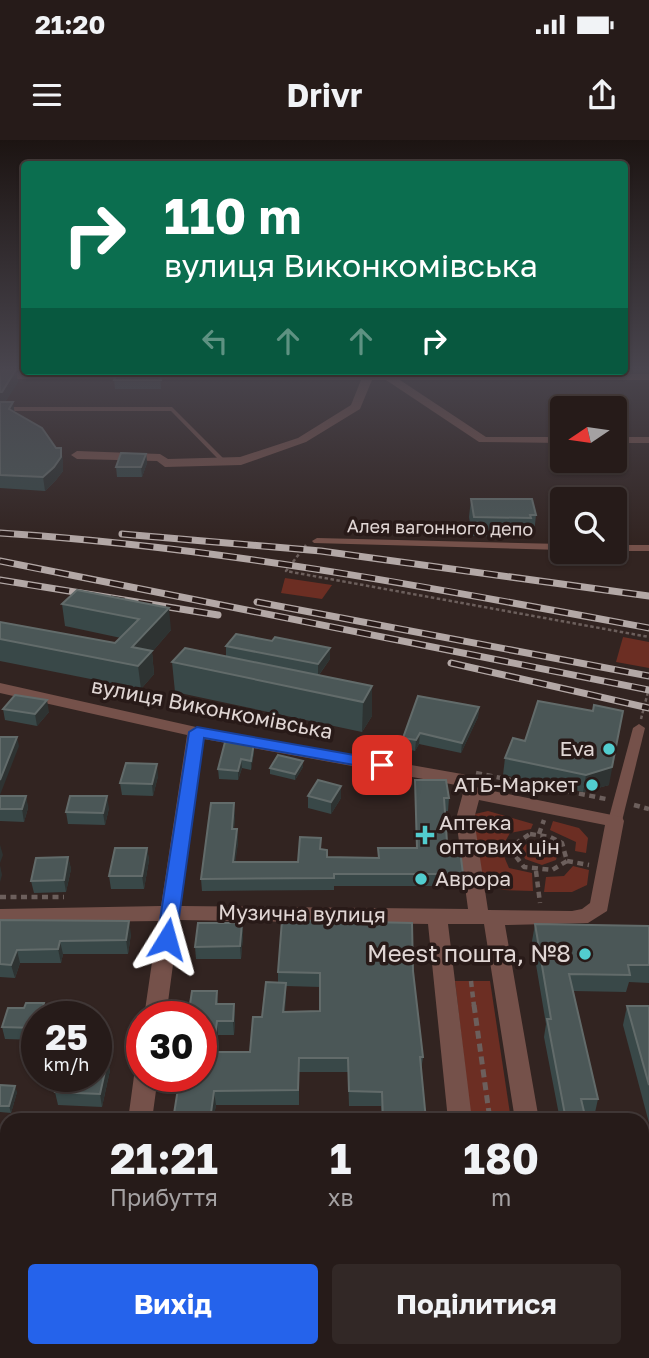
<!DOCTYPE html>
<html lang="uk">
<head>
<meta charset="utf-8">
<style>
  :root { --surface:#261b19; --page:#322826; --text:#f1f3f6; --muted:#a4a1a2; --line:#423938; --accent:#2563eb }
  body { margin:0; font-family:"Golos Text",sans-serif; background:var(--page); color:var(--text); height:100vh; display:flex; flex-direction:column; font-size:26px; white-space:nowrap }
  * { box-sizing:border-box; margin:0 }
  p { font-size:23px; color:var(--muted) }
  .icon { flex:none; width:38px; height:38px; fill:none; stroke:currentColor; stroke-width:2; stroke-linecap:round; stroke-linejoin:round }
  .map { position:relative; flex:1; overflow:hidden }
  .drawer { position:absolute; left:0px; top:973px; width:649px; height:245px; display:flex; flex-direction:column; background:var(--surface); border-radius:21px 21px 0 0; box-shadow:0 2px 5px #0004,0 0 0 2px var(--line) }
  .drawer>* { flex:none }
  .hud { position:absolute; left:21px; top:21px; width:607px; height:214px; border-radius:7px; box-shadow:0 2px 5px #0004,0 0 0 2px var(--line); background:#0b6e4f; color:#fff; overflow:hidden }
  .needle { width:46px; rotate:257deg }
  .controls { position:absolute; left:550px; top:256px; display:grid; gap:14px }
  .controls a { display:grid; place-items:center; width:77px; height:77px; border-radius:7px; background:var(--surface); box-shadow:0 2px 5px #0004,0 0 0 2px var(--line); font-size:35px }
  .speed { position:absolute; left:21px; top:861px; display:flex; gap:14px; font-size:35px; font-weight:700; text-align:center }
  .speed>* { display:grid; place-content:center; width:91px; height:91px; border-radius:50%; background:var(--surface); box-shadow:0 2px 5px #0004,0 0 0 2px var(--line); line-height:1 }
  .speed small { font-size:18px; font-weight:400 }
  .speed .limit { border:10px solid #d22; background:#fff; color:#111 }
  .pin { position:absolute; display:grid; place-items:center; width:60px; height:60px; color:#fff; margin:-30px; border-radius:14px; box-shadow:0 4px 10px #0006 }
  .me { position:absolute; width:77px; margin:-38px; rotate:8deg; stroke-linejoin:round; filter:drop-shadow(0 0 5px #0008) }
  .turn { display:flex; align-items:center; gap:24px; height:147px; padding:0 28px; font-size:32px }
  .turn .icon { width:91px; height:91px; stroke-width:2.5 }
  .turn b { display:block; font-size:49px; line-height:60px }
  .lanes { display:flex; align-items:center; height:66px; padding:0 28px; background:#0003; justify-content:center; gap:35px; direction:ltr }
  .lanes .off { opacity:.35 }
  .eta { display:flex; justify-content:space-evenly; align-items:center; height:119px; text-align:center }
  .eta b { font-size:42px; font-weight:700; line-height:49px }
  .action { display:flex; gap:14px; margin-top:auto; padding:14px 28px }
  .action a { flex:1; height:80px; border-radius:7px; background:var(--accent); color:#fff; font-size:28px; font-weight:700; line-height:80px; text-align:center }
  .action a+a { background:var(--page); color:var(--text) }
  .status { display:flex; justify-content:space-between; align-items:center; height:49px; padding:0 35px; background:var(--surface); direction:ltr }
  .status svg { height:19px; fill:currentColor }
  header { display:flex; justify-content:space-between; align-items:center; height:91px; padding:0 28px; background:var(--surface); font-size:32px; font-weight:700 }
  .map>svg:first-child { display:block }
  .green { fill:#6c2e23 }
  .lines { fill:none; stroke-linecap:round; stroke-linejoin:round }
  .path-far2 { stroke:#6c5f5c; stroke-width:2.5; stroke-dasharray:3.5 2.5; stroke-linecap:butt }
  .path-far1 { stroke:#6c5f5c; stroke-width:4.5; stroke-dasharray:6 4.5; stroke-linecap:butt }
  .path { stroke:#6c5f5c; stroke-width:5; stroke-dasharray:8 5; stroke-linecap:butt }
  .service { fill:#75514a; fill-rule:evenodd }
  .pedestrian { fill:#75514a; fill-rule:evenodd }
  .minor { fill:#75514a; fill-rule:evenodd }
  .rail-casing { stroke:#b3a8a6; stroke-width:7 }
  .rail { stroke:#281a18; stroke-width:4.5; stroke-dasharray:14; stroke-linecap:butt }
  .wall { fill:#394848; fill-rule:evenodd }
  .shaded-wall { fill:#2e3332 }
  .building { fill:#4b5757; stroke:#626b6a; stroke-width:2 }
  .route { fill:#2563eb; stroke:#184099; stroke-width:2 }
  .poi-dot { fill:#52cdcf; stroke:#281a18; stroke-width:2.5 }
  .labels { text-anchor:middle; stroke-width:7; stroke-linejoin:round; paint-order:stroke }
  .far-street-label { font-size:18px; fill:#e0d6d4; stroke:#281a18 }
  .street-label { font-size:21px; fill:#e0d6d4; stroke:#281a18 }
  .poi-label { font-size:21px; fill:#e0d6d4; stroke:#281a18; text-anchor:end }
  .near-poi-label { font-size:24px; fill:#e0d6d4; stroke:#281a18; text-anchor:end }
</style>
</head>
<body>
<div class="status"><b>21:20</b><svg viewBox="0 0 49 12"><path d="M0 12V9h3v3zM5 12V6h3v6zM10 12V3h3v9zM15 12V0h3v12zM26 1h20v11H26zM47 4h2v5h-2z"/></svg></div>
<header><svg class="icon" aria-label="menu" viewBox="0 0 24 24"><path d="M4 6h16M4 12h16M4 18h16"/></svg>Drivr<svg class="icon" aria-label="share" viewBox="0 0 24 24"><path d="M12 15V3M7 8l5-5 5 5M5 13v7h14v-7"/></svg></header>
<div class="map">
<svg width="649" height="1218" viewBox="0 0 649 1218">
  <rect width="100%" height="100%" fill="#322421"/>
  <g class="green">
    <polygon points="285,438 332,445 322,459 281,453"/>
    <polygon points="623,497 649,502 649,528 616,522"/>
    <polygon points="488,671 533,684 531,689 510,693 502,707 476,707 475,674"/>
    <polygon points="553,681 579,688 588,698 586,713 575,711 576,702 550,690"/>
    <polygon points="534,700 552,704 558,712 556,720 542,725 525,719 521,707"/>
    <polygon points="503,714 509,728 532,733 533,751 504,750 483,741 479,715"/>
    <polygon points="573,726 589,730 587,745 572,752 544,752 546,737 564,736"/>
    <polygon points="455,841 490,841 511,980 471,980"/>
  </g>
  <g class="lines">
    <g class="path-far2">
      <polyline points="306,405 286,431 649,497"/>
      <polyline points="641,579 649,548"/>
    </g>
    <g class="path-far1">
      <polyline points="476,633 606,659"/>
      <polyline points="634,665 649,669"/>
      <polygon points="530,694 550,697 562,703 567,721 552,730 524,727 514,714 513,705"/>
      <polyline points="539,694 544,680"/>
      <polyline points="486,710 512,711"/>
      <polyline points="567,721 589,725"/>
      <polyline points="536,731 540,763"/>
      <polyline points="0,757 64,757"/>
      <polyline points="471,841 474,866"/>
    </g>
    <g class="path">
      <polyline points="474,865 490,980"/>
      <polyline points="522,1211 523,1218"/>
    </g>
    <polygon class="service" points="0,267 172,267 226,321 221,322 171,271 0,271"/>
    <g class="pedestrian">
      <polygon points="317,398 562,404 562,410 314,403 312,401"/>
      <rect x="614" y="405" width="35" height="6"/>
      <polygon points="639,584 645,588 622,681 615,685 608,681 633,588"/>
    </g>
    <g class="minor">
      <polygon points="386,232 649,234 649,240 400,240 486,297 562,297 562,303 479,302 386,240 372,240 360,269 306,302 241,325 165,327 157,321 77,319 71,315 77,311 160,314 168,319 240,317 298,298 351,265 361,240 0,239 0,233"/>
      <rect x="614" y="297" width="35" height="6"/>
      <path d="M0,543L196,587L462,634L468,636L478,648L622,677L624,681L607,771L588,783L505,785L539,980H515L484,784H448L472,980H448L428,784L179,780L166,877H144L158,781L0,783V769L161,766L187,595L0,553ZM204,599L456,645L463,653L456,679L468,769L181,766ZM479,660L605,685L590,763L582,769L572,771L488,770L474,679Z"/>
      <polygon points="142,928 142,936 158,936 152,980 128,980 134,936"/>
      <rect x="0" y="1157" width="7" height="28"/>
      <rect x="642" y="1161" width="7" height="28"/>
      <polygon points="91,1211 121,1211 120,1218 90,1218"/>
      <polygon points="471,1211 501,1211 502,1218 472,1218"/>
      <polygon points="551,1211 581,1211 582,1218 552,1218"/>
    </g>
    <g class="rail-casing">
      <g id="rail">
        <path d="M0,393C219,407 433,448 649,488"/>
        <polyline points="122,394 321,411 649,456"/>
        <polyline points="0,421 649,550"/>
        <polyline points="0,440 218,475"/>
        <polyline points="257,462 649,536"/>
        <polyline points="451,523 649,568"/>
      </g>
    </g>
    <use href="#rail" class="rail"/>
  </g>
  <g class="wall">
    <polygon points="0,231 16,231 18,242 5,262 63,321 63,331 56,340 45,351 0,348"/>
    <polygon points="160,234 161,249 115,249 114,240"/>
    <polygon points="146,314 147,323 142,337 117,337 116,327"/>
    <polygon points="471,359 536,375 534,394 529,394 529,397 472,396 469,377"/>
    <polygon points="77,450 171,490 152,512 154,534 141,549 0,521 0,482 115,503 121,498 65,486 62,464"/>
    <polygon points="226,506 330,519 319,535 372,546 372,576 362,592 175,552 172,522 226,516"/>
    <polygon points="479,567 478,577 461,613 419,604 415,611 403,608 403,598"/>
    <polygon points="3,569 49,572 37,586 5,580"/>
    <polygon points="513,598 609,645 583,652 503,635 505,618"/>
    <polygon points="254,612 251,630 242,628 238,640 219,639 218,629"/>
    <polygon points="303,627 295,640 270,634 270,628"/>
    <polygon points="158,636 153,656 122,655 120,643"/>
    <polygon points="415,640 449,658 448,671 445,671 447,702 463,734 462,746 334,746 334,750 202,751 201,739 235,675 234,689 237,689 238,702 235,722 298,722 321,710 327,717 378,718 378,708 416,708"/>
    <polygon points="0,656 26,656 28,668 24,682 0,681"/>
    <polygon points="308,656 341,658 331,674 308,668"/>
    <polygon points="109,668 105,685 68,684 66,672"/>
    <polygon points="147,708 149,720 144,749 111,749 109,736"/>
    <polygon points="68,717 71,729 66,752 34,753 31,741"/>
    <polygon points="0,780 131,794 128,814 63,814 61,823 20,823 15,838 0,837"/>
    <polygon points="242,783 243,795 241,819 196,819 195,807"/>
    <polygon points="535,784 649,786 649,843 629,842 626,852 573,851 598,959 594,977 585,977 586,980 560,980 544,897 546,884 532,801"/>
    <path d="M413,831L423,917L421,931L426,980H382L381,966H349L348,932H299V965H216L213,980H173L217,851L218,864H234L235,879L234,895H218L216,912H250L262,877L278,842V832ZM286,846L320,847V871L285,872Z"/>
    <polygon points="44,863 46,876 37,877 37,900 5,899 2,887 24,868"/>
    <polygon points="627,866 649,866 649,983 623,885"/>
    <polygon points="110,930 102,967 58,965 55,952"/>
    <polygon points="0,945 17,952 11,973 0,972"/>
  </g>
  <g class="shaded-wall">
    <polygon points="15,231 16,231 18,242 4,264 0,265 0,252"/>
    <polygon points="13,262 15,275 9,269"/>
    <polygon points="61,308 63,321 63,331 56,340 45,351 43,337"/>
    <polygon points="146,314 147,323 142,337 141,327"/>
    <polygon points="169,468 171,490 152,512 154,534 141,549 138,526 132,507"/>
    <polygon points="330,508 330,519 318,536 318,524"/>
    <polygon points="372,546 372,576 362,592 363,562"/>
    <polygon points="47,560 49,572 37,586 35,574"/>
    <polygon points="479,567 478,577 461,613 462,603"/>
    <polygon points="623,571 609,645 583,652 586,635"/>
    <polygon points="420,593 419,604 415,611 416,600"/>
    <polygon points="17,597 19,606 0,655 0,640"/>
    <polygon points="254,603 254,612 251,630 251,621"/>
    <polygon points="241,619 242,628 238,640 238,631"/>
    <polygon points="303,621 303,627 295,640 295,634"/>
    <polygon points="157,624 158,636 153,656 152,644"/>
    <polygon points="341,646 341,658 331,674 331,662"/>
    <polygon points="26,656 28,668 24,682 22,669"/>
    <polygon points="107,656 109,668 105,685 103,673"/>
    <polygon points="234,663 235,675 233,702 232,689"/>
    <polygon points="237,689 238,702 234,734 233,722"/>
    <polygon points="0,705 3,715 0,723"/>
    <polygon points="147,708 149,720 144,749 142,736"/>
    <polygon points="68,717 71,729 66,752 64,740"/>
    <polygon points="0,725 2,735 0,742"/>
    <polygon points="129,781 131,794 128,814 126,800"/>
    <polygon points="242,783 243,795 241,819 240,806"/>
    <polygon points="60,801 63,814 61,823 58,809"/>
    <polygon points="17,810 20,823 15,838 11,825"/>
    <polygon points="286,843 286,857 283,886 283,872"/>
    <polygon points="44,863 46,877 40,877"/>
    <polygon points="234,864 235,879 234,895 233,881"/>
    <polygon points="217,881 218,895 214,926 213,912"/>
    <polygon points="108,918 110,930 102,967 100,954"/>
    <polygon points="15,946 17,952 11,973 9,966"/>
    <polygon points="214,951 216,965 213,980 210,980"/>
    <polygon points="50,1211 55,1211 56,1214 55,1218 48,1218"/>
  </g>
  <g class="building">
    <polygon points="0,231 15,231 2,252 0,252"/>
    <polygon points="117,233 160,234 161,240 114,240"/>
    <polygon points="0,262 13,262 9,269 42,288 56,308 61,308 61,317 54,327 43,337 0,335"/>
    <polygon points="121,313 146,314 141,327 116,327"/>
    <polygon points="471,359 532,359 536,375 530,375 531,378 474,377"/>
    <polygon points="77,450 169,468 132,507 152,511 138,526 0,499 0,482 115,503 139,479 62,464"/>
    <polygon points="236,494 272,501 275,497 330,508 318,524 226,506"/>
    <polygon points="185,508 372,546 363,562 172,522"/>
    <polygon points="15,555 47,560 35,574 3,569"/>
    <polygon points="418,556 479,567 462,603 420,593 416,600 403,598"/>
    <polygon points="538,561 593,571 594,565 623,571 612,627 586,635 505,618 513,598 525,601"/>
    <polygon points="0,597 17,597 0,640"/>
    <polygon points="225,602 254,603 251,621 241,619 238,631 218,629"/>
    <polygon points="278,615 303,621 295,634 270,628"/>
    <polygon points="126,623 157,624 152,644 120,643"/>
    <polygon points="318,640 341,646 331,662 308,656"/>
    <polygon points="415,640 446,640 449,658 444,658 447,702 459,702 463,734 334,734 334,738 201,739 211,663 234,663 232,689 237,689 233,722 298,722 300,697 321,698 320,709 327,710 327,717 379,718 378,708 417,708"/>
    <polygon points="0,656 26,656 22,669 0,669"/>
    <polygon points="70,656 107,656 103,673 66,672"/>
    <polygon points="115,708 147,708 142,736 109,736"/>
    <polygon points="68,717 64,740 31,741 36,718"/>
    <polygon points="0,780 129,781 126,800 60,801 58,809 17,810 11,825 0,824"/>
    <polygon points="282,780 412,783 413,831 423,917 420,917 426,980 383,980 382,952 349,951 348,918 299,918 298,950 214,951 210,980 173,980 180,936 201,936 201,877 188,877 192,851 217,851 216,864 234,864 233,881 217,881 213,912 250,912 253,877 262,877 266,842 286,843 283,872 320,871 320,833 278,832"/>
    <polygon points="198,783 242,783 240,806 195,807"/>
    <polygon points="535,784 649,786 649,825 628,825 630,835 569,834 598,959 581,959 586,980 566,980 547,879 551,879"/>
    <polygon points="26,863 44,863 40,877 37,877 36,888 2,887 8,868 24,868"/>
    <polygon points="627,866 649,866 649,945"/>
    <polygon points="96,917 108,918 100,954 55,952 59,936 96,936"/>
    <polygon points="0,945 15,946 9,966 0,966"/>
    <polygon points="642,1210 649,1210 649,1218 609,1218 608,1211 642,1211"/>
    <polygon points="12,1211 50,1211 48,1218 10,1218"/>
    <rect x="303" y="1211" width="65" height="7"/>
    <polygon points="392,1211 445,1211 446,1218 393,1218"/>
    <polygon points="271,1215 291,1216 291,1218 271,1218"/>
  </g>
  <linearGradient id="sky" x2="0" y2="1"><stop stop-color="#1c1412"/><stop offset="0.57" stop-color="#49454e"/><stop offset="1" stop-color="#49454e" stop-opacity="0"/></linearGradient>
  <rect width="649" height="402" fill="url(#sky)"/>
  <polygon class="route" points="197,587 382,620 390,625 382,630 204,598 176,799 167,806 157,799 189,592"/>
  <g class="poi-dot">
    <circle cx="609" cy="609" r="7"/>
    <circle cx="592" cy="645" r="7"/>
    <path d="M421.5 684.5h7v7h7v7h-7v7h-7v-7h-7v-7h7z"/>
    <circle cx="421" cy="739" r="7"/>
    <circle cx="585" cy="814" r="7"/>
  </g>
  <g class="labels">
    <g class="far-street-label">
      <text transform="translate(440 388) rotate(1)" y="6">Алея вагонного депо</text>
    </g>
    <g class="street-label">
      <text transform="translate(212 569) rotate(11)" y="7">вулиця Виконкомівська</text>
      <text transform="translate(302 774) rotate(1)" y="7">Музична вулиця</text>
    </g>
    <g class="poi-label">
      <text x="595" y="616">Eva</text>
      <text x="578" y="652">АТБ-Маркет</text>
      <text x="439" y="690" text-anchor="start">Аптека<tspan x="439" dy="24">оптових цін</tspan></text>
      <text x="435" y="746" text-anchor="start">Аврора</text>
    </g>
    <g class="near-poi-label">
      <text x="571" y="822">Meest пошта, №8</text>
    </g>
  </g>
</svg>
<div class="controls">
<a><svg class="needle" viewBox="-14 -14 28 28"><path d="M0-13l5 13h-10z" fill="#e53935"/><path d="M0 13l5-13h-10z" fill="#a4a1a2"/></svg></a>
<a><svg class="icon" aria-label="search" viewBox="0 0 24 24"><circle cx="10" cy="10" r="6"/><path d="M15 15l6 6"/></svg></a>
</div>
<div class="speed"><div>25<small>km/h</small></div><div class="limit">30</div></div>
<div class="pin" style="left:382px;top:625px;background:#d93025"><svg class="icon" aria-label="arrive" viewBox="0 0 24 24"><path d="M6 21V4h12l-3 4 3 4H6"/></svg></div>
<svg class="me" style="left:167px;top:799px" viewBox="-20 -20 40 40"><path d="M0-17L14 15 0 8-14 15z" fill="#2563eb" stroke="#fff" stroke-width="4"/></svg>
<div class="hud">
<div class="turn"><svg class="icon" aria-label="right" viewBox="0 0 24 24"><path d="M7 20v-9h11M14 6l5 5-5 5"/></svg><div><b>110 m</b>вулиця Виконкомівська</div></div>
<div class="lanes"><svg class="icon off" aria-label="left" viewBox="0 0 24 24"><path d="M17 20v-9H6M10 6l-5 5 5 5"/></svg><svg class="icon off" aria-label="ahead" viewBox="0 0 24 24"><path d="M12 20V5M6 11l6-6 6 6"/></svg><svg class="icon off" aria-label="ahead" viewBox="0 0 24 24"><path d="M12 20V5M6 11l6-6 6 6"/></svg><svg class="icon" aria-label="right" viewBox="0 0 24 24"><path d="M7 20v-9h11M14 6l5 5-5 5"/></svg></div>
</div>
<section class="drawer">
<div class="eta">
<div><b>21:21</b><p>Прибуття</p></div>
<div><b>1</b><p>хв</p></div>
<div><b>180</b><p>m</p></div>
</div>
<div class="action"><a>Вихід</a><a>Поділитися</a></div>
</section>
</div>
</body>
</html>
